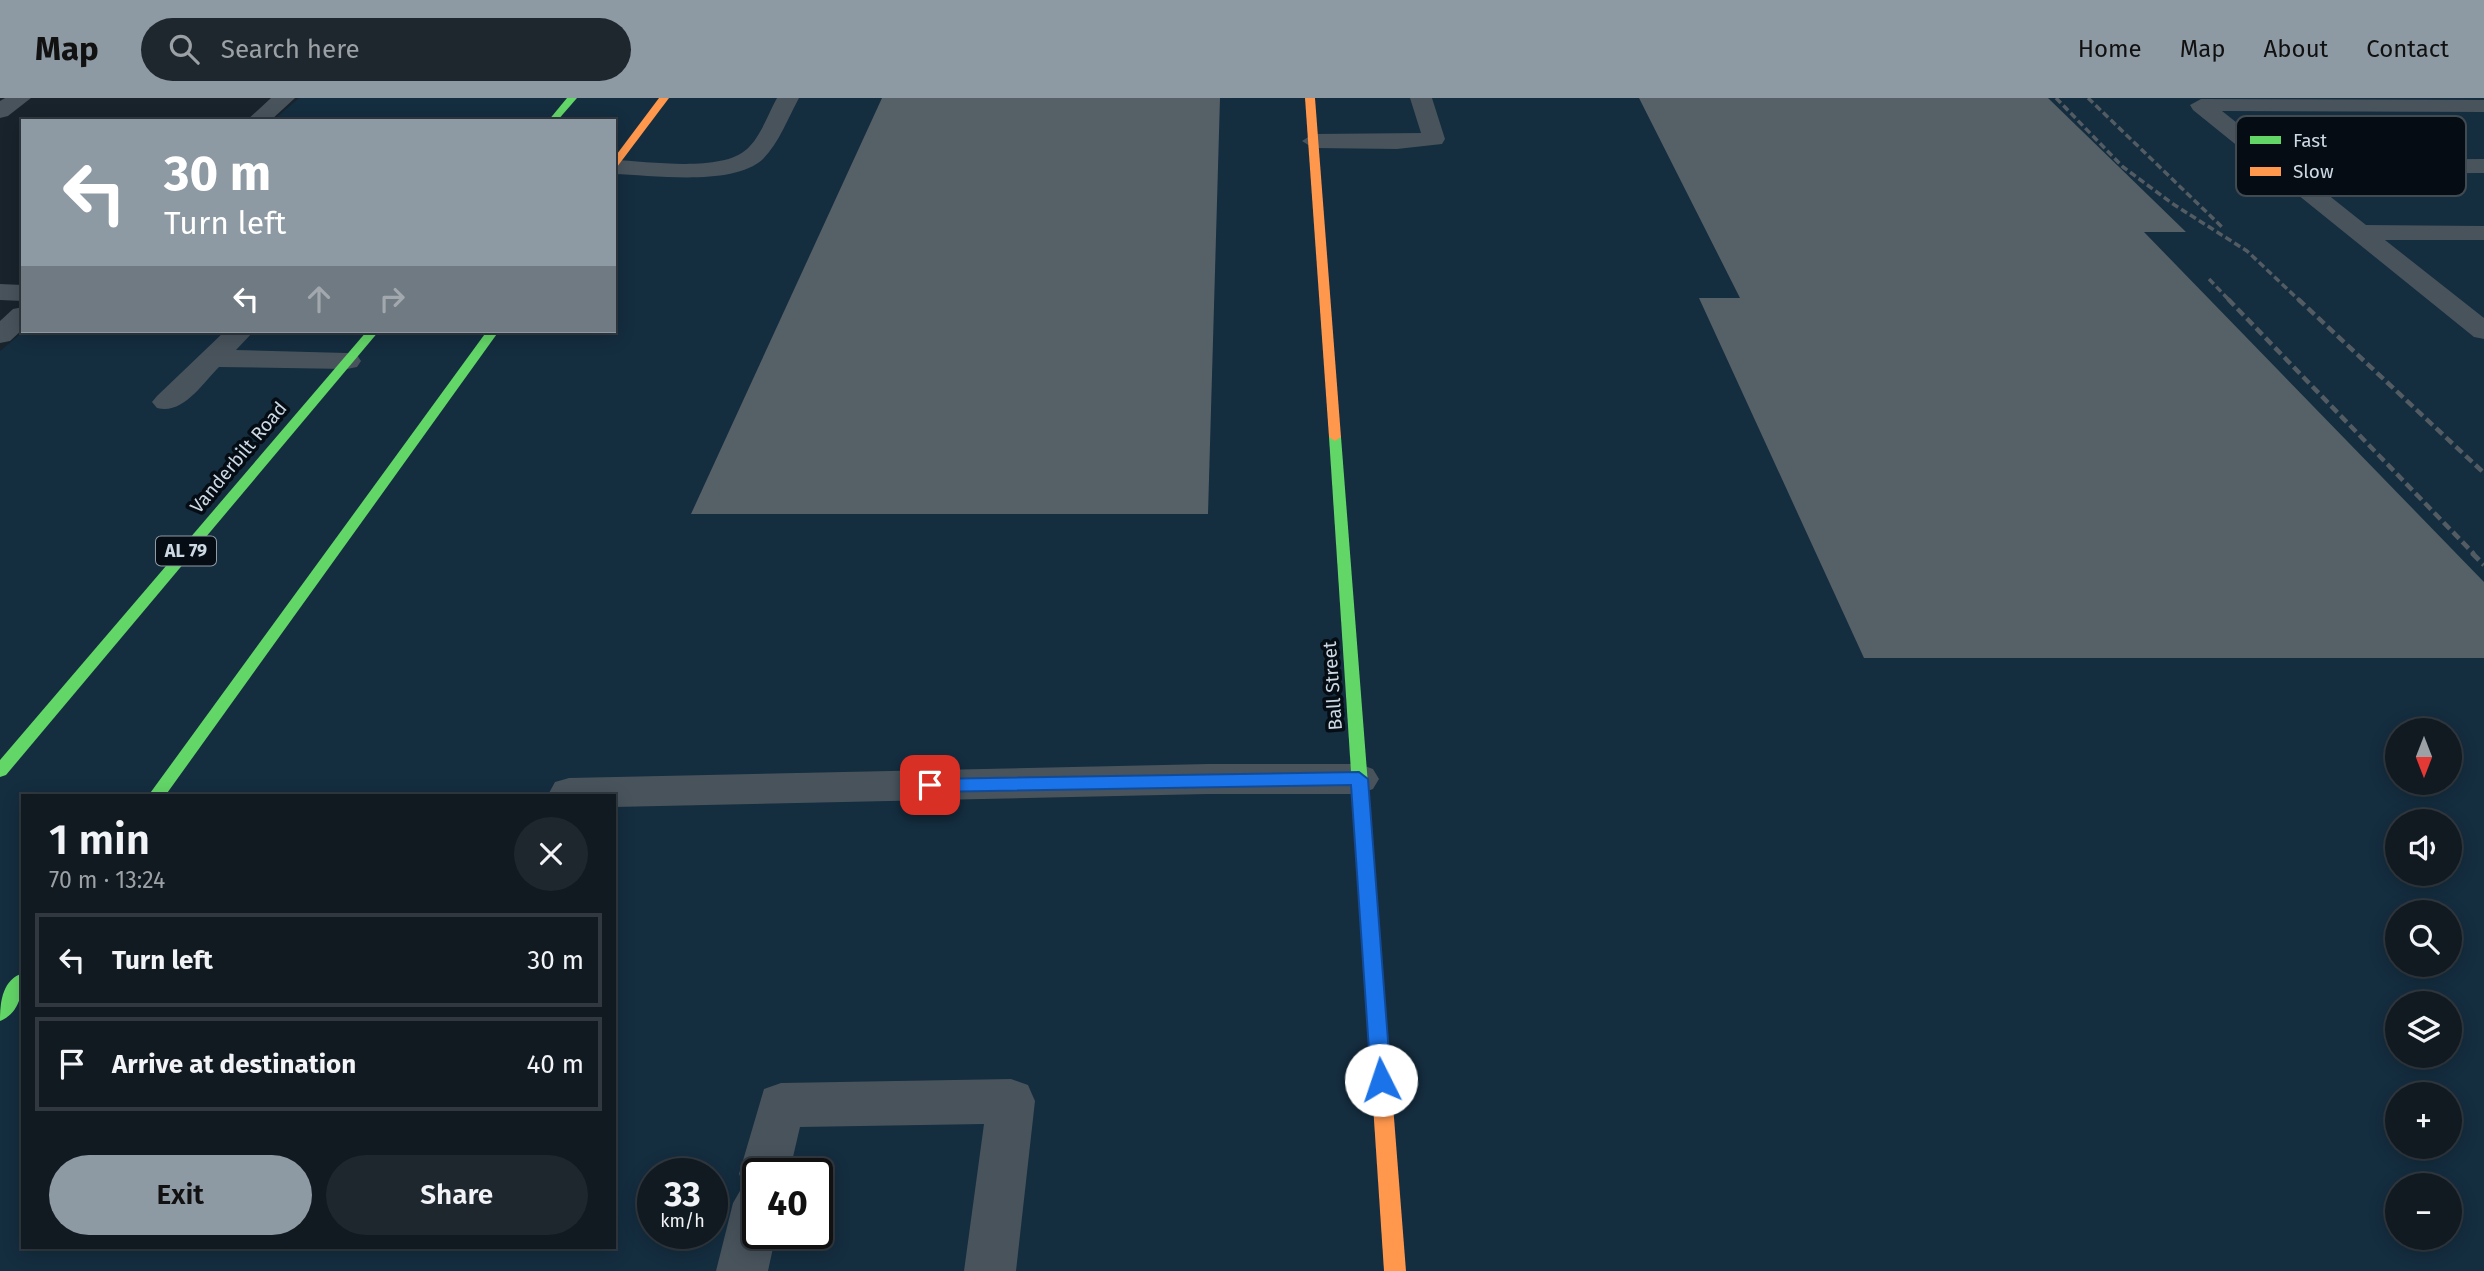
<!DOCTYPE html>
<html lang="en">
<head>
<meta charset="utf-8">
<style>
  :root { --surface:#121a21; --page:#1f272e; --text:#f1f3f6; --muted:#9ca1a5; --line:#31383f; --accent:#8d99a3 }
  body { margin:0; font-family:"Fira Sans",sans-serif; background:var(--page); color:var(--text); height:100vh; display:flex; flex-direction:column; font-size:26px; white-space:nowrap }
  * { box-sizing:border-box; margin:0 }
  p { font-size:23px; color:var(--muted) }
  .icon { flex:none; width:38px; height:38px; fill:none; stroke:currentColor; stroke-width:2; stroke-linecap:round; stroke-linejoin:round }
  .map { position:relative; flex:1; overflow:hidden }
  .sheet { position:absolute; left:21px; top:696px; width:595px; height:455px; display:flex; flex-direction:column; background:var(--surface); border-radius:0px; box-shadow:0 4px 18px #0003,0 0 0 2px var(--line) }
  .sheet>* { flex:none }
  .hud { position:absolute; left:21px; top:21px; width:595px; height:214px; border-radius:0px; box-shadow:0 4px 18px #0003,0 0 0 2px var(--line); background:#8d99a3; color:#fff; overflow:hidden }
  .needle { width:46px; rotate:180deg }
  .buttons { position:absolute; left:2385px; top:620px; display:grid; gap:14px }
  .buttons a { display:grid; place-items:center; width:77px; height:77px; border-radius:50%; background:var(--surface); box-shadow:0 4px 18px #0003,0 0 0 2px var(--line); font-size:35px }
  .speed { position:absolute; left:637px; top:1060px; display:flex; gap:14px; font-size:35px; font-weight:700; text-align:center }
  .speed>* { display:grid; place-content:center; width:91px; height:91px; border-radius:50%; background:var(--surface); box-shadow:0 4px 18px #0003,0 0 0 2px var(--line); line-height:1 }
  .speed small { font-size:18px; font-weight:400 }
  .speed .limit { border:4px solid #111; border-radius:10px; background:#fff; color:#111 }
  .pin { position:absolute; display:grid; place-items:center; width:60px; height:60px; color:#fff; margin:-30px; border-radius:14px; box-shadow:0 4px 10px #0006 }
  .me { position:absolute; width:77px; margin:-38px; rotate:356deg; stroke-linejoin:round; filter:drop-shadow(0 0 5px #0008) }
  .turn { display:flex; align-items:center; gap:24px; height:147px; padding:0 28px; font-size:32px }
  .turn .icon { width:91px; height:91px; stroke-width:2.5 }
  .turn b { display:block; font-size:49px; line-height:60px }
  .lanes { display:flex; align-items:center; height:66px; padding:0 28px; background:#0003; justify-content:center; gap:35px; direction:ltr }
  .lanes .off { opacity:.35 }
  .round { display:grid; place-items:center; flex:none; width:74px; height:74px; border-radius:37px; background:var(--page) }
  .head { display:flex; align-items:center; justify-content:space-between; height:119px; padding:0 28px }
  h1 { font-size:42px; font-weight:600; line-height:52px }
  .primary-button { display:flex; gap:14px; margin-top:auto; padding:14px 28px }
  .primary-button a { flex:1; height:80px; border-radius:42px; background:var(--accent); color:#111; font-size:28px; font-weight:600; line-height:80px; text-align:center }
  .primary-button a+a { background:var(--page); color:var(--text) }
  ul { padding:0; list-style:none }
  li { display:flex; align-items:center; gap:21px; height:94px; margin:0 14px 10px; padding:0 14px; border:4px solid var(--line); border-radius:0px }
  li div { flex:1 }
  li b { display:block; font-size:26px }
  li em { font-style:normal }
  header { display:flex; align-items:center; gap:42px; box-sizing:border-box; height:98px; padding:0 35px; background:var(--accent); color:#111 }
  header strong { font-size:33px }
  nav { display:flex; gap:38px; margin-inline-start:auto; font-size:24px }
  .search { width:490px; height:63px; background:var(--page); display:flex; align-items:center; gap:18px; box-sizing:border-box; padding:0 24px; border-radius:38px; color:var(--muted); font-size:26px }
  .map>svg:first-child { display:block }
  .built { fill:#142d3f; fill-rule:evenodd }
  .building { fill:#566067 }
  .lines { fill:none; stroke-linecap:round; stroke-linejoin:round }
  .lane { fill:#48535c; fill-rule:evenodd }
  .street { fill:#48535c; fill-rule:evenodd }
  .fast { fill:#63d668; fill-rule:evenodd }
  .slow { fill:#ff974d; fill-rule:evenodd }
  .rail-far2 { stroke:#535b63; stroke-width:3.5; stroke-dasharray:7 3.5; stroke-linecap:butt }
  .rail-far1 { stroke:#535b63; stroke-width:4.5; stroke-dasharray:9 4.5; stroke-linecap:butt }
  .rail { stroke:#535b63; stroke-width:5; stroke-dasharray:10 5; stroke-linecap:butt }
  .route { fill:#1a73e8; stroke:#114b97; stroke-width:2 }
  .labels { text-anchor:middle; stroke-width:7; stroke-linejoin:round; paint-order:stroke }
  .shield { fill:#050c13; stroke:#909ba5; stroke-width:2 }
  .shield-label { font-size:18px; font-weight:bold; fill:#ccd8e3 }
  .street-label { font-size:19px; fill:#ccd8e3; stroke:#050c13 }
  .key { fill:#050c13; stroke:#414951; stroke-width:2 }
  .key-label { font-size:19px; fill:#ccd8e3 }
</style>
</head>
<body>
<header>
<strong>Map</strong>
<div class="search"><svg class="icon" aria-label="search" viewBox="0 0 24 24"><circle cx="10" cy="10" r="6"/><path d="M15 15l6 6"/></svg>Search here</div>
<nav><a>Home</a><a>Map</a><a>About</a><a>Contact</a></nav>
</header>
<div class="map">
<svg width="2484" height="1173" viewBox="0 0 2484 1173">
  <rect width="100%" height="100%" fill="#18232c"/>
  <path class="built" d="M299,0H2484V1173H0V253L24,233H614V23H272ZM2398,632H2450V684H2398ZM23,698H614V1150H23ZM2398,723H2450V775H2398ZM2398,814H2450V866H2398ZM2398,905H2450V957H2398ZM2398,996H2450V1048H2398ZM653,1076H712V1136H653ZM758,1076H817V1136H758ZM2398,1087H2450V1139H2398Z"/>
  <g class="building">
    <polygon points="882,0 1220,0 1208,416 691,416"/>
    <polygon points="1639,0 2048,0 2186,134 2144,134 2484,484 2484,560 1864,560 1699,200 1740,200"/>
  </g>
  <g class="lines">
    <g class="lane">
      <polygon points="271,0 295,0 270,23 246,23"/>
      <path d="M777,0H799C788,20 779,45 763,61C733,89 653,77 614,76V62C648,63 721,75 747,51C761,38 768,16 777,0Z"/>
      <polygon points="1410,0 1432,0 1445,41 1442,46 1397,51 1313,50 1302,43 1313,36 1421,35"/>
      <polygon points="2201,1 2484,2 2484,14 2222,13 2284,62 2484,61 2484,75 2302,76 2366,127 2484,128 2484,142 2385,142 2484,220 2484,241 2474,239 2193,12 2190,7"/>
      <polygon points="23,209 23,231 10,243 0,245 0,223 13,211"/>
      <path d="M225,233H254L236,252L347,255L357,257L361,263L357,269L347,271L219,269C202,286 183,317 157,310L152,304L157,298Z"/>
      <polygon points="1208,666 1359,666 1373,671 1379,681 1373,691 1359,696 1208,696 614,709 614,698 551,698 549,695 555,684 569,680"/>
      <polygon points="1011,981 1028,987 1035,1003 1016,1173 964,1173 984,1026 800,1029 789,1076 758,1076 758,1136 776,1136 768,1173 716,1173 733,1105 744,1086 739,1076 764,991 781,985"/>
    </g>
    <g class="street">
      <polygon points="5,0 31,0 8,18 0,20 0,3"/>
      <polygon points="0,186 23,187 23,203 0,202"/>
    </g>
    <g class="fast">
      <polygon points="567,0 577,0 557,23 548,23"/>
      <polygon points="367,233 379,233 6,677 0,679 0,662"/>
      <polygon points="487,233 499,233 165,698 148,698"/>
      <polygon points="1335,335 1341,339 1380,841 1378,847 1371,849 1364,847 1362,841 1329,339"/>
      <path d="M23,875C23,893 20,915 0,923C0,904 2,882 23,875Z"/>
    </g>
    <g class="slow">
      <polygon points="659,0 669,0 617,69 614,70 614,60"/>
      <polygon points="1305,0 1315,0 1341,339 1335,343 1329,339"/>
      <polygon points="1371,833 1378,835 1380,841 1406,1173 1384,1173 1362,841 1364,835"/>
    </g>
    <g class="rail-far2">
      <polyline points="2056,0 2123,69 2173,106 2247,153 2300,203"/>
      <polyline points="2088,0 2222,129"/>
      <polyline points="2209,181 2230,203"/>
    </g>
    <g class="rail-far1">
      <polyline points="2228,201 2474,456"/>
      <polyline points="2298,201 2484,375"/>
    </g>
    <polyline class="rail" points="2472,455 2484,467"/>
  </g>
  <polygon class="route" points="1359,674 1368,681 1391,982 1388,988 1381,991 1374,988 1371,982 1351,687 930,694 922,687 930,681"/>
  <g class="labels">
    <rect class="shield" x="156" y="438.5" width="60" height="29" rx="5"/>
    <g class="shield-label">
      <text x="186" y="459">AL 79</text>
    </g>
    <g class="street-label">
      <text transform="translate(238 359) rotate(-50)" y="7">Vanderbilt Road</text>
      <text transform="translate(1332 588) rotate(-94)" y="7">Ball Street</text>
    </g>
  </g>
  <rect x="2236" y="18" width="230" height="80" rx="10" class="key"/>
  <rect x="2250" y="38" width="31" height="8" fill="#63d668"/>
  <rect x="2250" y="69" width="31" height="9" fill="#ff974d"/>
  <g class="key-label">
    <text x="2293" y="49">Fast</text>
    <text x="2293" y="80">Slow</text>
  </g>
</svg>
<div class="buttons">
<a><svg class="needle" viewBox="-14 -14 28 28"><path d="M0-13l5 13h-10z" fill="#e53935"/><path d="M0 13l5-13h-10z" fill="#9ca1a5"/></svg></a>
<a><svg class="icon" aria-label="sound" viewBox="0 0 24 24"><path d="M4 9h4l5-4v14l-5-4H4zM17 9q2 3 0 6"/></svg></a>
<a><svg class="icon" aria-label="search" viewBox="0 0 24 24"><circle cx="10" cy="10" r="6"/><path d="M15 15l6 6"/></svg></a>
<a><svg class="icon" aria-label="layers" viewBox="0 0 24 24"><path d="M12 4l9 5-9 5-9-5zM3 14l9 5 9-5"/></svg></a>
<a>+</a>
<a>−</a>
</div>
<div class="speed"><div>33<small>km/h</small></div><div class="limit">40</div></div>
<div class="pin" style="left:930px;top:687px;background:#d93025"><svg class="icon" aria-label="arrive" viewBox="0 0 24 24"><path d="M6 21V4h12l-3 4 3 4H6"/></svg></div>
<svg class="me" style="left:1381px;top:982px" viewBox="-20 -20 40 40"><circle r="19" fill="#fff"/><path d="M0-13L10 11 0 6-10 11z" fill="#1a73e8"/></svg>
<div class="hud">
<div class="turn"><svg class="icon" aria-label="left" viewBox="0 0 24 24"><path d="M17 20v-9H6M10 6l-5 5 5 5"/></svg><div><b>30 m</b>Turn left</div></div>
<div class="lanes"><svg class="icon" aria-label="left" viewBox="0 0 24 24"><path d="M17 20v-9H6M10 6l-5 5 5 5"/></svg><svg class="icon off" aria-label="ahead" viewBox="0 0 24 24"><path d="M12 20V5M6 11l6-6 6 6"/></svg><svg class="icon off" aria-label="right" viewBox="0 0 24 24"><path d="M7 20v-9h11M14 6l5 5-5 5"/></svg></div>
</div>
<section class="sheet">
<div class="head"><div><h1>1 min</h1><p>70 m · 13:24</p></div><a class="round"><svg class="icon" aria-label="close" viewBox="0 0 24 24"><path d="M6 6l12 12M18 6L6 18"/></svg></a></div>
<ul>
<li><svg class="icon" aria-label="left" viewBox="0 0 24 24"><path d="M17 20v-9H6M10 6l-5 5 5 5"/></svg><div><b>Turn left</b></div><em>30 m</em></li>
<li><svg class="icon" aria-label="arrive" viewBox="0 0 24 24"><path d="M6 21V4h12l-3 4 3 4H6"/></svg><div><b>Arrive at destination</b></div><em>40 m</em></li>
</ul>
<div class="primary-button"><a>Exit</a><a>Share</a></div>
</section>
</div>
</body>
</html>
